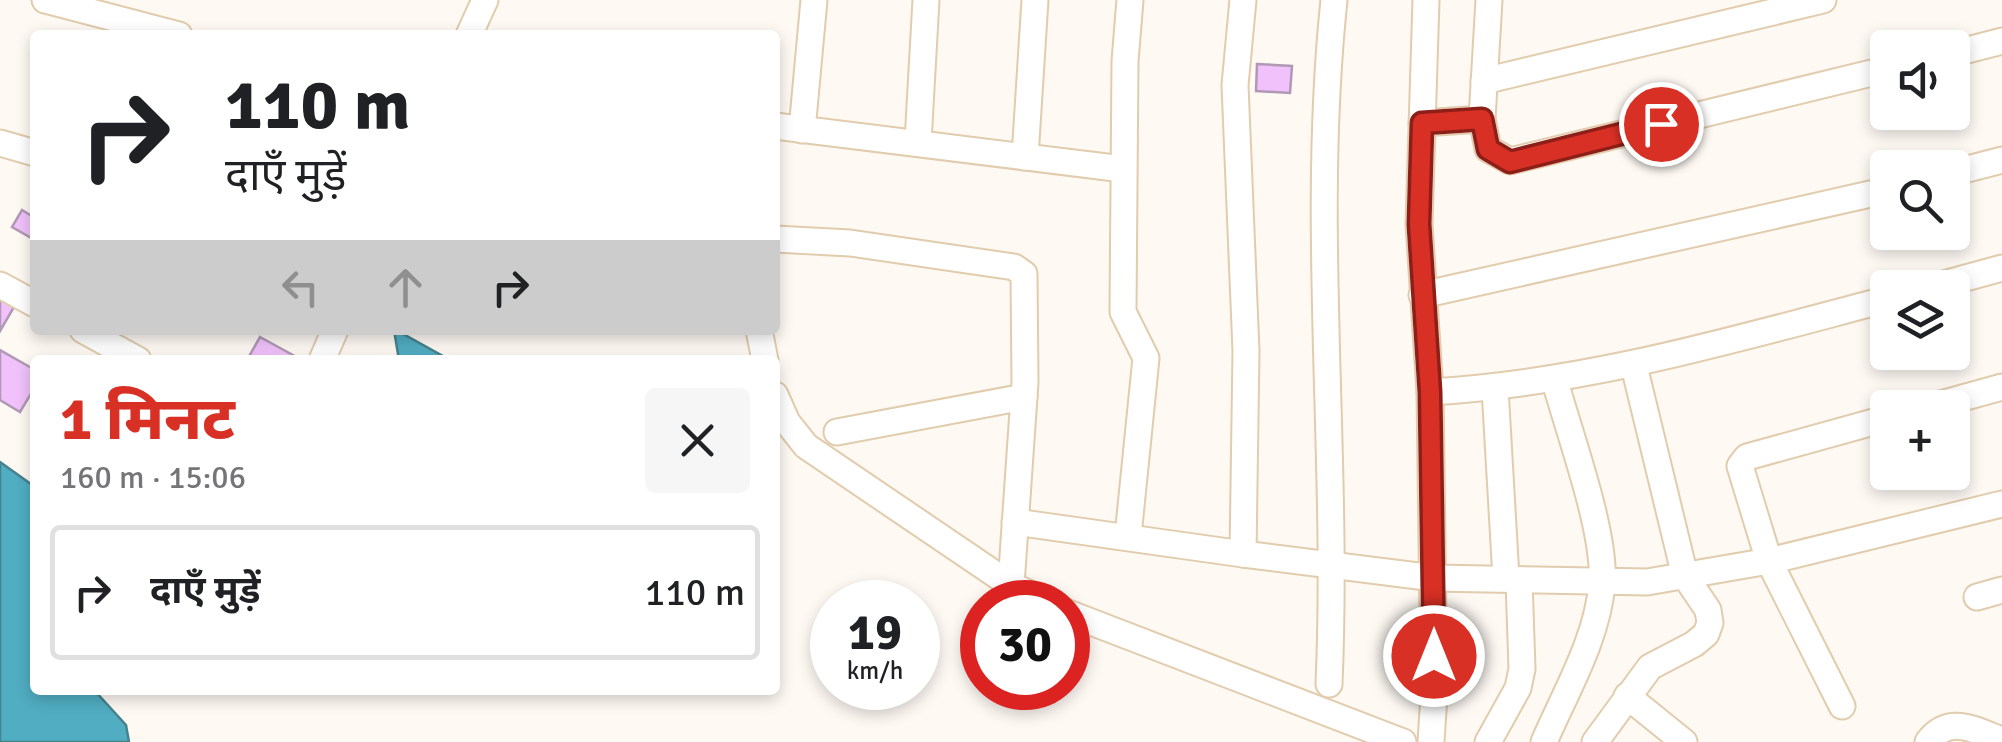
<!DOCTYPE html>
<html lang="hi">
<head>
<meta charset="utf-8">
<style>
  :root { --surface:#fff; --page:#f6f6f6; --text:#202124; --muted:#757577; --line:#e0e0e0; --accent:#d93025 }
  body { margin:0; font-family:Signika,"Noto Sans Devanagari",sans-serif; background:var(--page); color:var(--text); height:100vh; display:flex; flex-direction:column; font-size:38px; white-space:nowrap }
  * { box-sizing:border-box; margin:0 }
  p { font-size:32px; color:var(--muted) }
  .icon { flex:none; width:55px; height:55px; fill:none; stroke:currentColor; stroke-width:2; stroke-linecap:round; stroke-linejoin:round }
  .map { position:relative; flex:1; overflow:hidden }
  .side { position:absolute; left:30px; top:355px; width:750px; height:340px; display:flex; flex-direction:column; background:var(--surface); border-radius:10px; box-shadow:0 5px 15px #0003 }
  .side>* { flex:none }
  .hud { position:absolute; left:30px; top:30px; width:750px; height:305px; border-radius:10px; box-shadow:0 5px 15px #0003; background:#fff; color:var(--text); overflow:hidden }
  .tools { position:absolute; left:1870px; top:30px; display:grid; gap:20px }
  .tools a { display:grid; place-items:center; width:100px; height:100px; border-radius:10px; background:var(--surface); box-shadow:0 5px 15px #0003; font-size:50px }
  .speed { position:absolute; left:810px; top:580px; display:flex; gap:20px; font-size:50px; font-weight:700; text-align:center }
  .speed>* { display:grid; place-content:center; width:130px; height:130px; border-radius:50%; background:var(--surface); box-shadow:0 5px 15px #0003; line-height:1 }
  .speed small { font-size:25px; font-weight:400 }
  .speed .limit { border:15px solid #d22; background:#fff; color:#111 }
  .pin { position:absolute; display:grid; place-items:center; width:85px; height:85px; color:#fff; margin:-42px; border:5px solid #fff; border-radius:50%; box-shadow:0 2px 10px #0007 }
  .me { position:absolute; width:110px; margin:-55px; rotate:0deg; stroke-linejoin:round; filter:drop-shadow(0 0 8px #0008) }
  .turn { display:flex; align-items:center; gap:35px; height:210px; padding:0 30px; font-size:45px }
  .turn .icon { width:130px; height:130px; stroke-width:2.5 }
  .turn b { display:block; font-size:70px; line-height:85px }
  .lanes { display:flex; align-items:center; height:95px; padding:0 30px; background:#0003; justify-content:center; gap:50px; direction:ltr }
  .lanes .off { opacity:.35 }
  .round { display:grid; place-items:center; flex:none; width:105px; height:105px; border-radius:10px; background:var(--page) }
  .summary { display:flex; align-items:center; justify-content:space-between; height:170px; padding:0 30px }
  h1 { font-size:60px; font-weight:800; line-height:75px; color:var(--accent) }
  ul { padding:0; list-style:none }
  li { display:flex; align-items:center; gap:30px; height:135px; margin:0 20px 15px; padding:0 10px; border:5px solid var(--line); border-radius:10px }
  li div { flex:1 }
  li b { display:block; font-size:38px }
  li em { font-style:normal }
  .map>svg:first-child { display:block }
  .water { fill:#51adc2; stroke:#45838e; stroke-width:2.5 }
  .building { fill:#f0c1fa; stroke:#b199b5; stroke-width:2.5 }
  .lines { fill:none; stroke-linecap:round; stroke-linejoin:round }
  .street-casing { stroke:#e1ccad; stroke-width:29 }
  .street { stroke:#fff; stroke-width:25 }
  .route-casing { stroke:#8d1f18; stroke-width:25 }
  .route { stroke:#d93025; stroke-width:18 }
</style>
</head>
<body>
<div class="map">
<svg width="2002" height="742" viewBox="0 0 2002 742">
  <rect width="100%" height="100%" fill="#fef9f3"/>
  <g class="water">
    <polygon points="394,330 396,330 450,360 399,360"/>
    <polygon points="0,462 35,487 35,690 94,690 126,725 129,742 0,742"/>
  </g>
  <g class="building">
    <polygon points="1257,64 1292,66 1290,93 1256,91"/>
    <polygon points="22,210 35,218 35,240 12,227"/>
    <polygon points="0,299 14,307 0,331"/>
    <polygon points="260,337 302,360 247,360"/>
    <polygon points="0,350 35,370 35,387 20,412 0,400"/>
  </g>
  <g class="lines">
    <g class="street-casing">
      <g id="street">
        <polyline points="45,0 179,35"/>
        <polyline points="1243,0 1235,85 1246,351 1243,554 1434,578 1647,582 1769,561 2002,504"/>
        <polyline points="1426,0 1419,224 1430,392 1434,695 1431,742"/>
        <polyline points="469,35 485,0"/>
        <polyline points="1952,54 2002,41"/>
        <polyline points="1484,81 1823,0"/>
        <polyline points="1482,119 1488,149 1510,161 1888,69"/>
        <polyline points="1422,123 1482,119 1489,0"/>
        <polyline points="775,126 1123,169"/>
        <polyline points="802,130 814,0"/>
        <polyline points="918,142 926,0"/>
        <polyline points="0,143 35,153"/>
        <polyline points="1025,157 1035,0"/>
        <polyline points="1952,173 2002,160"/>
        <polyline points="775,239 850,243 1014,267 1024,274 1025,382 1011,585"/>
        <polyline points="0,285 35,304"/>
        <polyline points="1929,288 2002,268"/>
        <polyline points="1422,295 1888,190"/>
        <polyline points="83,330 138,360"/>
        <polyline points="759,330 765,360"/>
        <polyline points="322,360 335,330"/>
        <polyline points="1495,388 1506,578"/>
        <path d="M1430,392C1588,383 1736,339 1888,299"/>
        <polyline points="775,395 787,422 806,446 1011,585 1047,602"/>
        <polyline points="1926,408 2002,387"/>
        <polyline points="837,432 1024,397"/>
        <polyline points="1015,522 1243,554"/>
        <polyline points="1128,536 1146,358 1123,312 1125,61 1130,0"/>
        <polyline points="1977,597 2002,590"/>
        <polyline points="1068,613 1403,742"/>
        <path d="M1329,684C1339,456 1310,227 1334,0"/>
        <polyline points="1627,696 1684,742"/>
        <polyline points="1842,706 1769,561 1740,466 1747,457 1888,418"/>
        <polyline points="1488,742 1518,688 1522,669 1519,580"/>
        <path d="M1544,742C1565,693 1598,638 1602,583C1606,532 1569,433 1555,381"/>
        <polyline points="1595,742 1650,667 1694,644 1706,634 1710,623 1708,610 1685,576 1634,366"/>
        <path d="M1928,742C1949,714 1974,730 2002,740"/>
      </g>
    </g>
    <use href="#street" class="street"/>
  </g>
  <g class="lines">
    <g class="route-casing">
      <polyline id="route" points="1434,656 1430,392 1419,224 1422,123 1482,119 1488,149 1510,162 1661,124"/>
    </g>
    <use href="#route" class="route"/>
  </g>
</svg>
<div class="tools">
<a><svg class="icon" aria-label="sound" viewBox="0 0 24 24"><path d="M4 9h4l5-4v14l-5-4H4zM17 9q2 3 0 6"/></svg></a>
<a><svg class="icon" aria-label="search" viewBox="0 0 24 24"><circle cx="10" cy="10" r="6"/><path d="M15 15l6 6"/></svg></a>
<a><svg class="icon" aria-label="layers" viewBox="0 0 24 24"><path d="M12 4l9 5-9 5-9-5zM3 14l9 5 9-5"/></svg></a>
<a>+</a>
</div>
<div class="speed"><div>19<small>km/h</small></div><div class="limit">30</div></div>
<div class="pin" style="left:1661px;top:124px;background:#d93025"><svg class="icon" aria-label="arrive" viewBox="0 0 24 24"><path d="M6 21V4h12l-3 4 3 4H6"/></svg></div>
<svg class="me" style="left:1434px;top:656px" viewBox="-20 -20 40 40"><circle r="17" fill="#d93025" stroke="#fff" stroke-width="3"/><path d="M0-11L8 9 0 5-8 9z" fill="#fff"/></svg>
<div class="hud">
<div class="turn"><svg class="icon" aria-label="right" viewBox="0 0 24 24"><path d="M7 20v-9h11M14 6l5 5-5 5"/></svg><div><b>110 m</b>दाएँ मुड़ें</div></div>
<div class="lanes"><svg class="icon off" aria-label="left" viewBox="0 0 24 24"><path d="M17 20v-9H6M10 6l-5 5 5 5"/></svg><svg class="icon off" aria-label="ahead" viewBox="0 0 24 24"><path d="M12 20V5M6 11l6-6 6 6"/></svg><svg class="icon" aria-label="right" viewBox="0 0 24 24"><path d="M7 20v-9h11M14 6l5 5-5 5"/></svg></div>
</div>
<section class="side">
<div class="summary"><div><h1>1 मिनट</h1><p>160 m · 15:06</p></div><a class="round"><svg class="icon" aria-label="close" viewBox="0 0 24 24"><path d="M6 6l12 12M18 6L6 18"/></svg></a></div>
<ul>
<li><svg class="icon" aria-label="right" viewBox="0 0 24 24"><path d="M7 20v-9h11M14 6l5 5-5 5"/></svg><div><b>दाएँ मुड़ें</b></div><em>110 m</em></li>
</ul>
</section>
</div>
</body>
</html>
